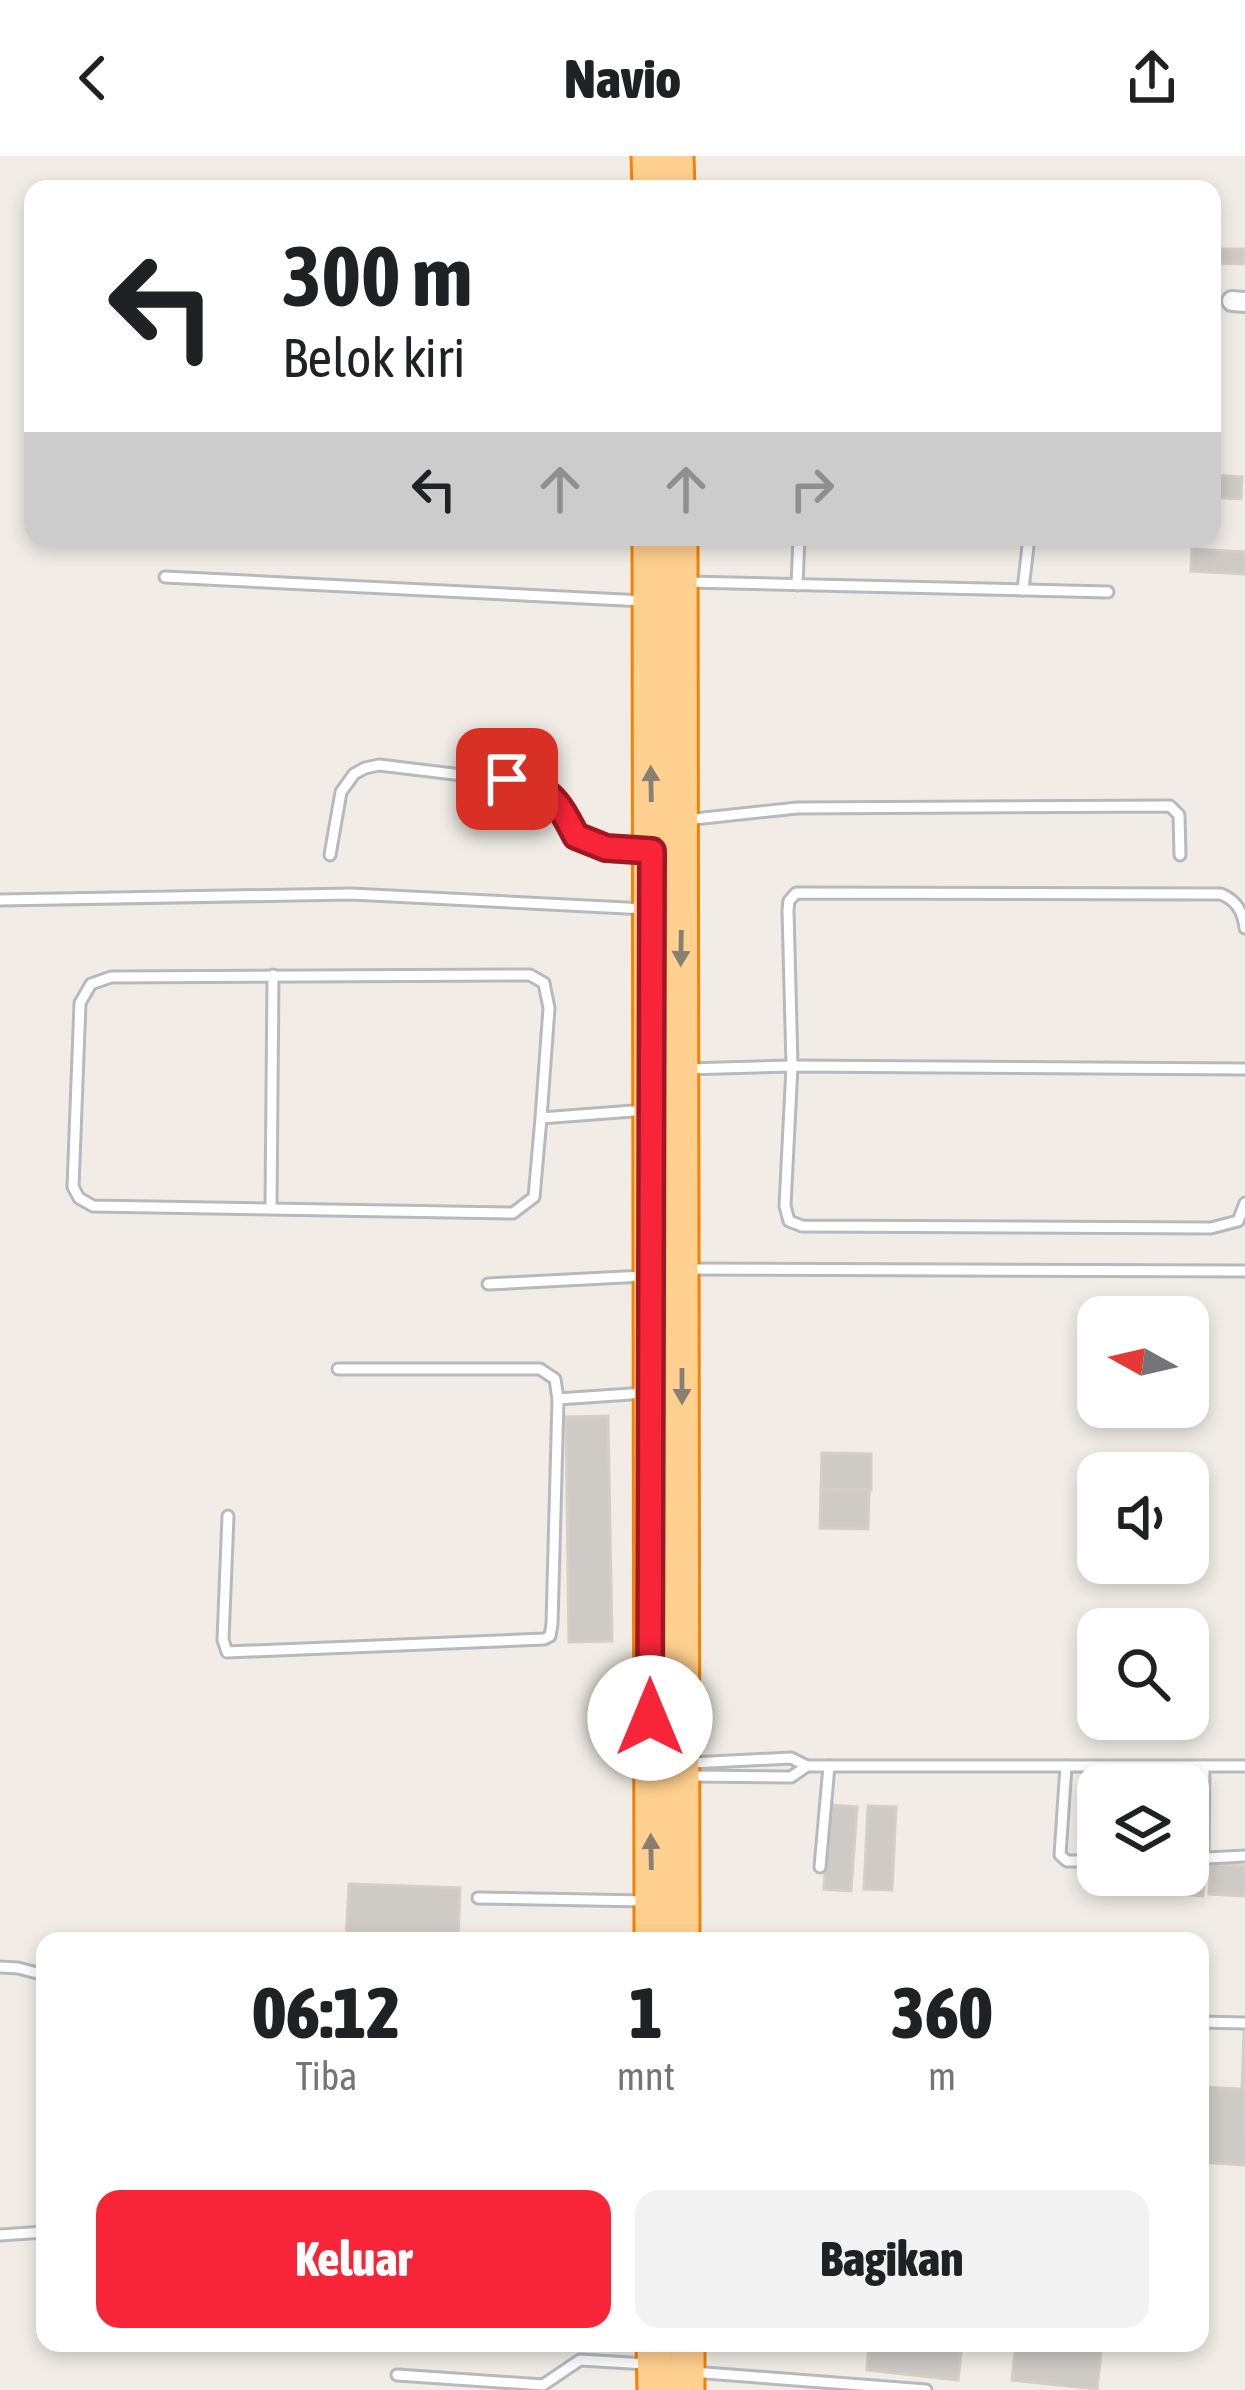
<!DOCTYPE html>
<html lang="id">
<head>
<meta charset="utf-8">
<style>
  :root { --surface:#fff; --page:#f2f2f2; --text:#202124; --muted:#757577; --accent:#f82538 }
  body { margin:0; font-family:"Asap Condensed",sans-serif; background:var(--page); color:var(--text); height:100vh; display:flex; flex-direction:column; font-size:45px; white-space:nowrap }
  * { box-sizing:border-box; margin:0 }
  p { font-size:39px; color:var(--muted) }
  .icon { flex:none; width:66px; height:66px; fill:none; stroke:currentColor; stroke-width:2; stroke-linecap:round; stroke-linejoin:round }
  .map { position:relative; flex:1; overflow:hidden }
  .side { position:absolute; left:36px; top:1776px; width:1173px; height:420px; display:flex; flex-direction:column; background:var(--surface); border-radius:24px; box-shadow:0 6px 18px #0003 }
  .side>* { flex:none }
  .guide { position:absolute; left:24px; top:24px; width:1197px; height:366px; border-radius:24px; box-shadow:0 6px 18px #0003; background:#fff; color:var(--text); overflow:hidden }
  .needle { width:78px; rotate:278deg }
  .fabs { position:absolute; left:1077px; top:1140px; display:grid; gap:24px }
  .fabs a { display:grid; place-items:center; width:132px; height:132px; border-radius:24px; background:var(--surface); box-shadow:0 6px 18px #0003; font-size:60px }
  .pin { position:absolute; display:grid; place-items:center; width:102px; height:102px; color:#fff; margin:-51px; border-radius:24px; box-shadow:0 6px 18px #0006 }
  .me { position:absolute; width:132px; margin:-66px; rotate:0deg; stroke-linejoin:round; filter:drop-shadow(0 0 9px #0008) }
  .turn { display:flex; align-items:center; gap:42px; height:252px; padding:0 60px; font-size:54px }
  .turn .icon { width:156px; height:156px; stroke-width:2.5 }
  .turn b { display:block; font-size:84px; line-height:102px }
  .lanes { display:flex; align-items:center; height:114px; padding:0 60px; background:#0003; justify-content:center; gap:60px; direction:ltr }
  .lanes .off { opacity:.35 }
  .eta { display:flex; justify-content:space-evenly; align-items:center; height:204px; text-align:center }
  .eta b { font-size:72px; font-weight:800; line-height:84px }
  .action { display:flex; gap:24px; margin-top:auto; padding:24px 60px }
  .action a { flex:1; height:138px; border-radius:24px; background:var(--accent); color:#fff; font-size:48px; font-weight:800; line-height:138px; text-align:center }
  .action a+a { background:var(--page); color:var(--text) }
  header { display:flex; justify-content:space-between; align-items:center; height:156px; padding:0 60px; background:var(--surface); font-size:54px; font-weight:800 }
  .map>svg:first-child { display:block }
  .building { fill:#cecac5; stroke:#d6cdc4; stroke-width:3 }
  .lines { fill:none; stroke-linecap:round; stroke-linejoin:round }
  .lane-casing { stroke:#b6babe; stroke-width:15 }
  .street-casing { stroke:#b6babe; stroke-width:24 }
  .highway-casing { stroke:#f78100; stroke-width:39 }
  .lane { stroke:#fff; stroke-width:9 }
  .street { stroke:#fff; stroke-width:18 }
  .highway { stroke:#ffd08f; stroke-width:33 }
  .oneway { fill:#867f72 }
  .route-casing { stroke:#a11824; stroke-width:30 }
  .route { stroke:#f82538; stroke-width:21 }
</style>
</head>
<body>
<header><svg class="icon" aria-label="back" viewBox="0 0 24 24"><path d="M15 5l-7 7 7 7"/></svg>Navio<svg class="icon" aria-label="share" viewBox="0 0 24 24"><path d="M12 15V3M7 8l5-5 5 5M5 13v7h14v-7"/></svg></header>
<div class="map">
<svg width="1245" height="2234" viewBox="0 0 1245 2234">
  <rect width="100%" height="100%" fill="#f1ede6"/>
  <g class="building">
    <polygon points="1212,93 1244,93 1243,108 1212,107"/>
    <polygon points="1213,319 1242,321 1241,343 1212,341"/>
    <polygon points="1192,393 1245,396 1245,418 1191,415"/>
    <polygon points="608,1260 612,1485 569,1486 566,1261"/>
    <polygon points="822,1297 871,1298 871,1334 821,1333"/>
    <polygon points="821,1333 869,1335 868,1373 820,1372"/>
    <polygon points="829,1649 857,1651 851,1735 824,1733"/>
    <polygon points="868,1650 896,1651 892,1734 864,1733"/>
    <polygon points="1188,1708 1205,1709 1203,1740 1163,1737 1165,1719 1188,1719"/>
    <polygon points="1211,1708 1245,1710 1245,1740 1209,1738"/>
    <polygon points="349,1728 460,1732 458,1785 346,1785"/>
    <polygon points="1244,1875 1245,2009 1200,2006 1200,1931 1242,1933"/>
    <polygon points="869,2187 962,2187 958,2224 867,2214"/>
    <polygon points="1016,2187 1102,2187 1097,2233 1012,2224"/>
  </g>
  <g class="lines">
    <g class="lane-casing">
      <g id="lane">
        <polyline points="165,421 644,445"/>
        <polyline points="688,426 1108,436"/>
        <polyline points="797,429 799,381"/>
        <polyline points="1023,434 1029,381"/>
        <polyline points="685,664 797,652 1170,650 1179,659 1180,699"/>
        <path d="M330,699L341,636L354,618L365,612L379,609L529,627C555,638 563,655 576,680L606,692L644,694"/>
        <polyline points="0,744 351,738 646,753"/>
        <path d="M1245,772C1243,755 1236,744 1221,738L796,737L789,745L788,754L792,910L785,1050L789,1065L802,1070L1211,1072L1238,1065L1245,1047"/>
        <polyline points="687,913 792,910 1245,913"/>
        <polyline points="541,962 534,1041 513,1057 93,1050 79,1042 73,1031 80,847 91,828 111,821 530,819 544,827 549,852 541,962 646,954"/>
        <polyline points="271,1051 273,819"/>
        <polyline points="688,1113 1245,1115"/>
        <polyline points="488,1128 644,1120"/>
        <polyline points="338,1213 540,1213 555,1223 558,1243"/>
        <polyline points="228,1360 223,1484 227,1496 544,1483 550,1480 552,1468 558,1243 645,1237"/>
        <polyline points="691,1607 791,1602 807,1610 1245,1610"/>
        <polyline points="1066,1610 1060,1699 1067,1705 1098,1705"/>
        <polyline points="690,1620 791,1621 807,1610"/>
        <polyline points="1203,1702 1204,1610"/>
        <polyline points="1188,1703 1245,1700"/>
        <polyline points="820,1711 829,1610"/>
        <polyline points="478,1742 646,1745"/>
        <polyline points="0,1811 18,1812 45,1819"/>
        <polyline points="1200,1866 1245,1867"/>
        <polyline points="0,2079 45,2076"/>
        <polyline points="692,2216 926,2234"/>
        <polyline points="397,2219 543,2229 580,2204 647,2208"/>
      </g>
    </g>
    <g class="street-casing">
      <polyline id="street" points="1232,145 1245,146"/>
    </g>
    <g class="highway-casing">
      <g id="highway">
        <polyline points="649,0 650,33"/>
        <polyline points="676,0 677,33"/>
        <polyline points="650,381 652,1785"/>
        <polyline points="680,381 682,1785"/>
        <polyline points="654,2187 655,2234"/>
        <polyline points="687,2187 687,2234"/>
      </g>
    </g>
    <use href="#lane" class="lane"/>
    <use href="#street" class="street"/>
    <use href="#highway" class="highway"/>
  </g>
  <defs><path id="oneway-solid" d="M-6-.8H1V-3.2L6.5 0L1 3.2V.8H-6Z" transform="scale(3)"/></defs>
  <g class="oneway">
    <use href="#oneway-solid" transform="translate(651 628) rotate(-91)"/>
    <use href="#oneway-solid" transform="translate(681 792) rotate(91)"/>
    <use href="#oneway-solid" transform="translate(682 1230) rotate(90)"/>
    <use href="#oneway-solid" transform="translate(651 1696) rotate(-91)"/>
  </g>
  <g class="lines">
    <g class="route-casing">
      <path id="route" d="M507,623C550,631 556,642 576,680L606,692L652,695L650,1562"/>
    </g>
    <use href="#route" class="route"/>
  </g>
</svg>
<div class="fabs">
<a><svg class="needle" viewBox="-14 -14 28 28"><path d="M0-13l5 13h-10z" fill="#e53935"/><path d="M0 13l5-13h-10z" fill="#757577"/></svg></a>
<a><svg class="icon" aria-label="sound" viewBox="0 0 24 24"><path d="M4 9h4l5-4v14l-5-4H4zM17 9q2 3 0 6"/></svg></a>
<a><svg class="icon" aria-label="search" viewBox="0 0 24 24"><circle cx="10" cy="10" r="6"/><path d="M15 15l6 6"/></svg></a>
<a><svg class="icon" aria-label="layers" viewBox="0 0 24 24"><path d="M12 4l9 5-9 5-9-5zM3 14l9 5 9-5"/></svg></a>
</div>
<div class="pin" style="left:507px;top:623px;background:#d93025"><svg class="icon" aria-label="arrive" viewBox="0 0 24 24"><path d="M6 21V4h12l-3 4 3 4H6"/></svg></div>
<svg class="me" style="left:650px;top:1562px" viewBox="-20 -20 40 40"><circle r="19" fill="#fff"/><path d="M0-13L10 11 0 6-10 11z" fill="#f82538"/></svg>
<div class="guide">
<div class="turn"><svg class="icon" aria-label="left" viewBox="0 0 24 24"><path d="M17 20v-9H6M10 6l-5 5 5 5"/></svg><div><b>300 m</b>Belok kiri</div></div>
<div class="lanes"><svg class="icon" aria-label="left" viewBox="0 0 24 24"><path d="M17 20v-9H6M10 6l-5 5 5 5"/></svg><svg class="icon off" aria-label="ahead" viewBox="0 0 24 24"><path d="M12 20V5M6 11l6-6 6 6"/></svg><svg class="icon off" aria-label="ahead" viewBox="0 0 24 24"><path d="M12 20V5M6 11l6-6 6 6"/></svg><svg class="icon off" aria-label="right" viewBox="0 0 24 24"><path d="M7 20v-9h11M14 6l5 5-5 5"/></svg></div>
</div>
<section class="side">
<div class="eta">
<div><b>06:12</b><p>Tiba</p></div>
<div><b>1</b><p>mnt</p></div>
<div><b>360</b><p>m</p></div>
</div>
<div class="action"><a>Keluar</a><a>Bagikan</a></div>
</section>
</div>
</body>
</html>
